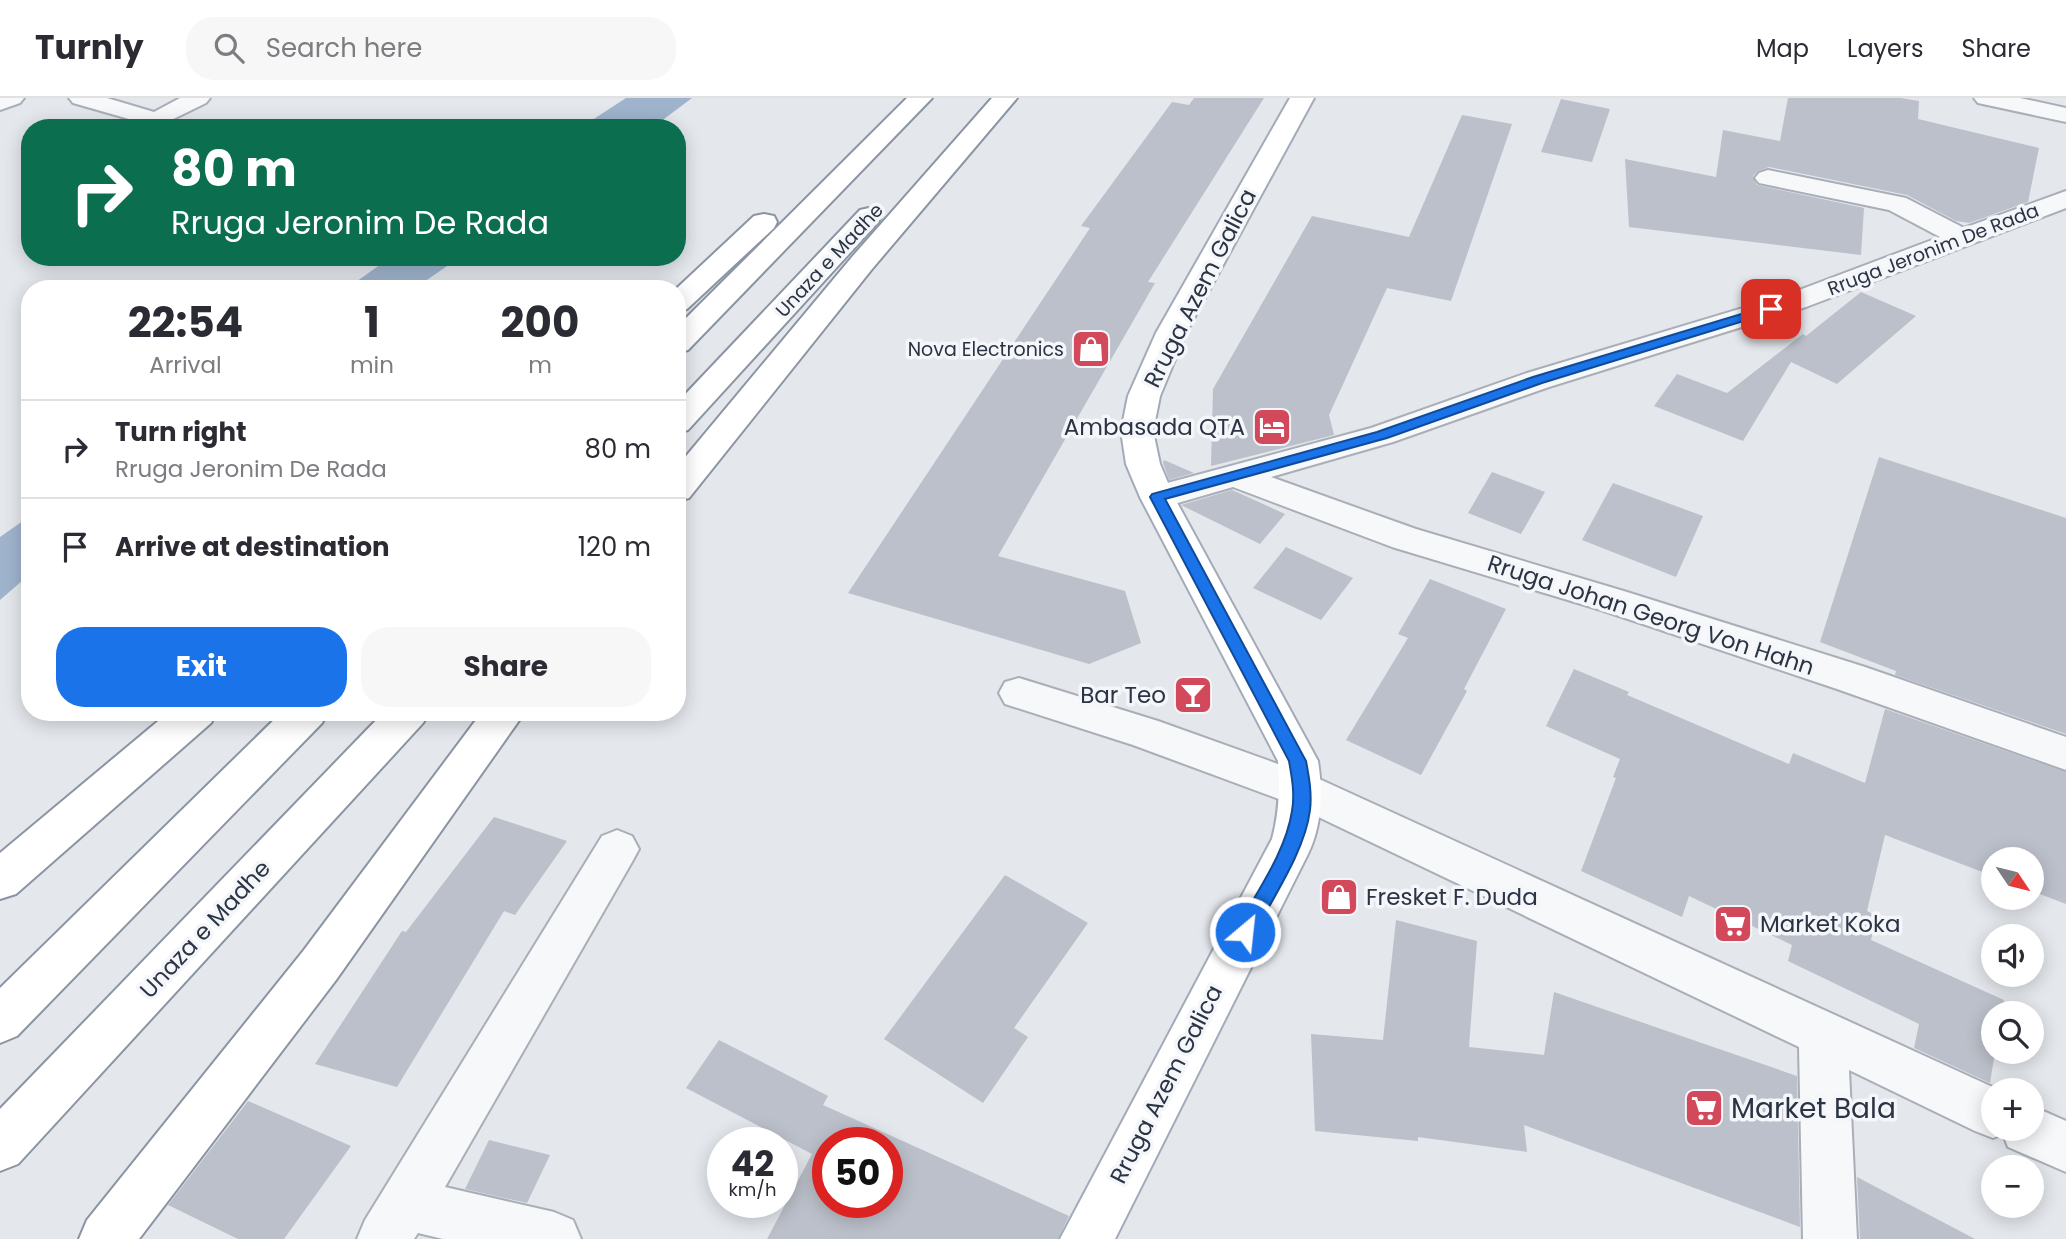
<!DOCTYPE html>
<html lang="en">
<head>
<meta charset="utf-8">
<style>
  :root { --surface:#fff; --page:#f7f7f7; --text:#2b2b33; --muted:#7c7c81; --line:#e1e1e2; --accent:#1a73e8 }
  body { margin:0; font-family:Poppins,sans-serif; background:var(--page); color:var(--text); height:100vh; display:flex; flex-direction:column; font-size:26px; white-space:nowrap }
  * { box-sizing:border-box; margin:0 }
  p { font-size:23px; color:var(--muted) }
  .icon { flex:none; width:38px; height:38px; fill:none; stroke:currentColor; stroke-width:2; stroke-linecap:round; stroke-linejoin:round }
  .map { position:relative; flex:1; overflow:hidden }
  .drawer { position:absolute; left:21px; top:182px; width:665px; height:441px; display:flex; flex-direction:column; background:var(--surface); border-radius:28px; box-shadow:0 4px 18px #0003 }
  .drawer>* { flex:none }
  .hud { position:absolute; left:21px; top:21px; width:665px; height:147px; border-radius:28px; box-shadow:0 4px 18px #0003; background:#0b6e4f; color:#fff; overflow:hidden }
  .needle { width:46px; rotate:125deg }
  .tools { position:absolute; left:1981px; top:749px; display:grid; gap:14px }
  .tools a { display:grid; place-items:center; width:63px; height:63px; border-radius:50%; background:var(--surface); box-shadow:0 4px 18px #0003; font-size:35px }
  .speed { position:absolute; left:707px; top:1029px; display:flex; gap:14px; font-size:35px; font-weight:700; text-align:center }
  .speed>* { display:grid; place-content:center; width:91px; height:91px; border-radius:50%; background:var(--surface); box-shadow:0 4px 18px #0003; line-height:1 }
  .speed small { font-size:18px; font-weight:400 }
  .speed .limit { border:10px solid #d22; background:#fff; color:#111 }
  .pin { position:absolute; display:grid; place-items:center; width:60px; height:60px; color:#fff; margin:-30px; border-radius:14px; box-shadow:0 4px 10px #0006 }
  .me { position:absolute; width:77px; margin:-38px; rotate:28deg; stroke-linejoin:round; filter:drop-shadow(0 0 5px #0008) }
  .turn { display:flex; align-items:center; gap:24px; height:147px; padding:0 35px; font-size:32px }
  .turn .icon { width:91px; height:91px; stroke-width:2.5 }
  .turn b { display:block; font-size:49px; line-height:60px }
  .eta { display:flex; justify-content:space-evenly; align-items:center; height:119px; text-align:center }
  .eta b { font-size:42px; font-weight:700; line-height:49px }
  .button { display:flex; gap:14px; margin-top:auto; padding:14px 35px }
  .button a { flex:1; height:80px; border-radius:28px; background:var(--accent); color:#fff; font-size:28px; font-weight:700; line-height:80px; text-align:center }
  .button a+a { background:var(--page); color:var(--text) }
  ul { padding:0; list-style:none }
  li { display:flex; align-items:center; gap:21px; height:98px; padding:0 35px; border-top:2px solid var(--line) }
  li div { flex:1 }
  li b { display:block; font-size:26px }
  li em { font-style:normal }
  header { display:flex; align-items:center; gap:42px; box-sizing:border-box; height:98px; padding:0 35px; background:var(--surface); border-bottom:2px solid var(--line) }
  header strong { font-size:33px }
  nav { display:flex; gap:38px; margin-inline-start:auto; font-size:24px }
  .search { width:490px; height:63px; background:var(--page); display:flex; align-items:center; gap:18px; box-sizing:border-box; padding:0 24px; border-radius:28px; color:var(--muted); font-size:26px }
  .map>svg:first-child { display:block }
  .water { fill:#9fb4cc }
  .building { fill:#bbc0ca; fill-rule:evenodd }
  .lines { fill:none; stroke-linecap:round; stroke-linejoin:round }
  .minor-casing { stroke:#a9aeb7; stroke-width:4 }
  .major-casing { stroke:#a3abb8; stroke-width:4 }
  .highway-casing { stroke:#8b94a3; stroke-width:4 }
  .minor { fill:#f7f8fa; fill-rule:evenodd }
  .major { fill:#fff; fill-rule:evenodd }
  .highway { fill:#fff; fill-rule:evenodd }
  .route { fill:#1a73e8; stroke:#114b97; stroke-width:2 }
  .labels { text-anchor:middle; stroke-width:7; stroke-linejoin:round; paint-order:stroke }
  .far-street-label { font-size:19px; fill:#2b3445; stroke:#f4f6f9 }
  .far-poi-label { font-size:19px; fill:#2b3445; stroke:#f4f6f9; text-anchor:end }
  .street-label { font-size:23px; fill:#2b3445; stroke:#f4f6f9 }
  .poi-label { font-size:23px; fill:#2b3445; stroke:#f4f6f9; text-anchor:end }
  .near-poi-label { font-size:28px; fill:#2b3445; stroke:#f4f6f9; text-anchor:start }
</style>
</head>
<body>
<header>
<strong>Turnly</strong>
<div class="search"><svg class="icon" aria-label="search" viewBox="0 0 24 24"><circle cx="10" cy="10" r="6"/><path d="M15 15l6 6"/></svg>Search here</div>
<nav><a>Map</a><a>Layers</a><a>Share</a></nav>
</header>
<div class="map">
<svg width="2066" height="1141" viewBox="0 0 2066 1141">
  <rect width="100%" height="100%" fill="#e4e7ec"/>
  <g class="water">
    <polygon points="626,0 692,0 652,30 580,30"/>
    <polygon points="391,159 460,159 414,191 346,191"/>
    <polygon points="30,418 30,476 0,502 0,439"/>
  </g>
  <g class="building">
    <polygon points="1194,0 1264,0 1148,184 1155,185 998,458 1125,493 1141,545 1089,566 848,495 1090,130 1081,128 1172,4 1189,7"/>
    <polygon points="1788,0 1901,0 1919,3 1918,21 2039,50 2028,104 1969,125 1956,123 1907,97 1769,69 1758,73 1753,78 1757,87 1864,110 1861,157 1629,129 1625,61 1716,79 1723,32 1780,43"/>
    <polygon points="1561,1 1610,11 1592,64 1541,54"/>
    <polygon points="1462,17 1512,26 1451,203 1387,190 1329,317 1334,337 1211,368 1213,291 1312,118 1409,139"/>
    <polygon points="1861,194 1916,218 1837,286 1791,264 1743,343 1654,308 1677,276 1727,295 1803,236 1806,238"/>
    <polygon points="1879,359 2066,420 2066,636 1895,577 1896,573 1820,544"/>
    <polygon points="1164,362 1194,375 1169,382 1163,365"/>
    <polygon points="1492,374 1545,394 1521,436 1468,415"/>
    <polygon points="1613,385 1703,418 1676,479 1582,442"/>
    <polygon points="1232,392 1285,416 1260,446 1181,407"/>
    <polygon points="1286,449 1353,480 1321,522 1253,490"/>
    <polygon points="1430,481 1506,511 1464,591 1467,593 1421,677 1346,642 1408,540 1398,536"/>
    <polygon points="1574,571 1629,594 1627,597 1789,666 1793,655 1865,685 1885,611 2066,674 2066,806 2032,793 2032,761 1993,761 1993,778 1885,737 1867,813 1877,818 1871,842 2004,902 2001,915 1993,915 1995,954 1990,985 1914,950 1919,926 1788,863 1792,847 1689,798 1682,819 1581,773 1616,680 1613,679 1620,661 1546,628"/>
    <polygon points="494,719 567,743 515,817 504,813 397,989 315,966 402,833 406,834"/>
    <polygon points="1005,777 1088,825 1014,930 1028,939 983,1005 884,941"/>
    <polygon points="1396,822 1477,843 1469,949 1544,957 1554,894 1797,978 1800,1129 1524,1027 1527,1054 1418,1039 1418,1043 1315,1033 1311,936 1383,942"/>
    <path d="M719,942L828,998L823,1007L1069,1118L1058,1141H767L812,1056L686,990ZM828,1045H887V1104H828Z"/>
    <polygon points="248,1003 351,1048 284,1141 238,1141 168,1107"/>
    <polygon points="489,1042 550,1057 527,1105 465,1091"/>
    <polygon points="1857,1079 1975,1141 1860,1141"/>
  </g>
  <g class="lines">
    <g class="minor-casing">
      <g id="minor">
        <polygon points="0,0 24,0 20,5 0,12"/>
        <polygon points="69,0 107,0 154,14 180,0 210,0 206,5 157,29 73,5"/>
        <polygon points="1974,0 2020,0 2066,10 2066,24 1978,5"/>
        <polygon points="1768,72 1906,100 1964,130 2066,93 2066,110 1806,209 1549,289 1393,344 1271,379 1416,431 1627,494 1865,569 2066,639 2066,672 1837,591 1601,512 1392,449 1233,389 1157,411 1145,407 1140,399 1145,391 1371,330 1527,275 1786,197 1940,139 1889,112 1759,85 1755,80 1759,75"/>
        <polygon points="1019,580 1158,623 1317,680 1999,992 1993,992 1993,1031 2032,1031 2032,1008 2066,1023 2066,1074 2008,1049 2003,1036 1993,1040 1975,1033 1849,972 1857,1141 1803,1141 1799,949 1287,704 1133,647 1005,606 999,595 1005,584"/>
        <polygon points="617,732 632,738 639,751 632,764 445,1089 554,1114 573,1122 581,1141 443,1141 418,1135 414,1141 357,1141 365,1122 602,738"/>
      </g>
    </g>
    <g class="major-casing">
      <path id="major" d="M1290,0H1314L1186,235L1160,298L1153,333L1160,366L1174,399L1318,663C1323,695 1322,727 1308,756L1115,1141H1060L1272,741C1279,715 1280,690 1278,663L1140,399L1126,366L1121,333L1128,298L1156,235Z"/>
    </g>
    <g class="highway-casing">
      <g id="highway">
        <polygon points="907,0 932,0 688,252 677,255 677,229"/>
        <polygon points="992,0 1017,0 872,171 689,400 677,403 677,369 852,159"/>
        <polygon points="869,110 878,112 882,118 878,124 688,332 677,335 677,305 860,112"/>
        <polygon points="764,116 774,118 777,124 774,130 687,211 677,214 676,191 754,118"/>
        <polygon points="169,614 217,614 211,625 16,796 0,801 0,755"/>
        <polygon points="282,614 328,614 322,625 17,938 0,945 0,890"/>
        <polygon points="384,614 429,614 423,625 18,1066 0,1073 0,1011"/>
        <polygon points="482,614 525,614 336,882 139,1141 79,1141 87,1122 304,852"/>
      </g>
    </g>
    <use href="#minor" class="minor"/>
    <use href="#major" class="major"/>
    <use href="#highway" class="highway"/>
  </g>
  <path class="route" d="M1771,207L1776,208V213L1542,285L1387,340L1165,401L1306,663C1309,679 1312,695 1310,712C1305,754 1271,802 1252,840L1245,842L1238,840L1236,834L1238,828C1258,792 1286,753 1292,713C1295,696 1292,680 1289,663L1150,399L1152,396L1377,334L1533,279Z"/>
  <defs>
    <g id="shop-square" transform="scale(2.0125)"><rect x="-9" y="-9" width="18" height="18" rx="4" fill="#d1495b" stroke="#f4f6f9"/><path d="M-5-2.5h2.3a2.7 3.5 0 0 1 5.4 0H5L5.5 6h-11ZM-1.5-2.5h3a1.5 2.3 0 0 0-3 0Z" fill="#fff"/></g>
    <g id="hotel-square" transform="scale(2.0125)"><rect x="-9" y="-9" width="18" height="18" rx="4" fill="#d1495b" stroke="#f4f6f9"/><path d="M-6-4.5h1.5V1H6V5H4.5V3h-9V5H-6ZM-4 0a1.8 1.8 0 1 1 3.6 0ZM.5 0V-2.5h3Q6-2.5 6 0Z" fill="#fff"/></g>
    <g id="bar-square" transform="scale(2.0125)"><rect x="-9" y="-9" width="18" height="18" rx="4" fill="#d1495b" stroke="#f4f6f9"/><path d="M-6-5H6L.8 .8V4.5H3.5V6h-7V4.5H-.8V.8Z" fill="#fff"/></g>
    <g id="supermarket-square" transform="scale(2.0125)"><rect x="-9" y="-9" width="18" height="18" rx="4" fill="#d1495b" stroke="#f4f6f9"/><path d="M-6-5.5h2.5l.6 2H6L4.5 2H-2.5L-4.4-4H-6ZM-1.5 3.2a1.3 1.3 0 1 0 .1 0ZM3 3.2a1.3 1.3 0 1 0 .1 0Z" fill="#fff"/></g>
  </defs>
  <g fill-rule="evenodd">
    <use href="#shop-square" x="1091" y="251"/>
    <use href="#hotel-square" x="1272" y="329"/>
    <use href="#bar-square" x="1193" y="597"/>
    <use href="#shop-square" x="1339" y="799"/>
    <use href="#supermarket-square" x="1733" y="826"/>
    <use href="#supermarket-square" x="1704" y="1010"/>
  </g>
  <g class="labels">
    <g class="far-street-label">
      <text transform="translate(1933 151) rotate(-21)" y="7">Rruga Jeronim De Rada</text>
      <text transform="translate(829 162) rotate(-47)" y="7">Unaza e Madhe</text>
    </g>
    <g class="far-poi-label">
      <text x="1064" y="258">Nova Electronics</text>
    </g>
    <g class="street-label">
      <text transform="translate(1200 190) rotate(-63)" y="8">Rruga Azem Galica</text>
      <text transform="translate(1651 517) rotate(18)" y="8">Rruga Johan Georg Von Hahn</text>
      <text transform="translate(205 831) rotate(-47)" y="8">Unaza e Madhe</text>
      <text transform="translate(1166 986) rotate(-63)" y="8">Rruga Azem Galica</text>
    </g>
    <g class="poi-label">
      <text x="1245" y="337">Ambasada QTA</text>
      <text x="1166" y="605">Bar Teo</text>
      <text x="1366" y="807" text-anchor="start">Fresket F. Duda</text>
      <text x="1760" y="834" text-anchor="start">Market Koka</text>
    </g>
    <g class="near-poi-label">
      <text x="1731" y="1020">Market Bala</text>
    </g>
  </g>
</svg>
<div class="tools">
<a><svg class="needle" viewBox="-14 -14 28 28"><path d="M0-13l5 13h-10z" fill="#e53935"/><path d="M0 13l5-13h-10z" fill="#7c7c81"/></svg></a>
<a><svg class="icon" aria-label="sound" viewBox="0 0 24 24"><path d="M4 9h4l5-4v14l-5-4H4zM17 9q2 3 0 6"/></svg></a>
<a><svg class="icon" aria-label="search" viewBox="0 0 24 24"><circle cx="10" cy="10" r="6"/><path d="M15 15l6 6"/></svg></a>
<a>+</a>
<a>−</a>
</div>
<div class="speed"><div>42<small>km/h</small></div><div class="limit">50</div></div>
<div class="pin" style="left:1771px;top:211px;background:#d93025"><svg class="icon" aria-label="arrive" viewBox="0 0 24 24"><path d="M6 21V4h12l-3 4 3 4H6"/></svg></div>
<svg class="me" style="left:1245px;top:834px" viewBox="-20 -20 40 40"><circle r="17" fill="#1a73e8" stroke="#fff" stroke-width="3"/><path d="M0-11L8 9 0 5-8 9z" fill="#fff"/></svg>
<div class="hud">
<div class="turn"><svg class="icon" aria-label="right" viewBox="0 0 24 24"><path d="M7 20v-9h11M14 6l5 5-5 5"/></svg><div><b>80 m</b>Rruga Jeronim De Rada</div></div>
</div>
<section class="drawer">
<div class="eta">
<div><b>22:54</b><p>Arrival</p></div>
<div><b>1</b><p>min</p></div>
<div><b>200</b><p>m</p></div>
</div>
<ul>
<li><svg class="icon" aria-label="right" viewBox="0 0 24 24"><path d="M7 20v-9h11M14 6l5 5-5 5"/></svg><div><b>Turn right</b><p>Rruga Jeronim De Rada</p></div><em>80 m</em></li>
<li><svg class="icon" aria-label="arrive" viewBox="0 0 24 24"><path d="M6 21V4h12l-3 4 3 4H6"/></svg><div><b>Arrive at destination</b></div><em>120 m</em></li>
</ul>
<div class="button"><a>Exit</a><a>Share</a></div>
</section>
</div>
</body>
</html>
